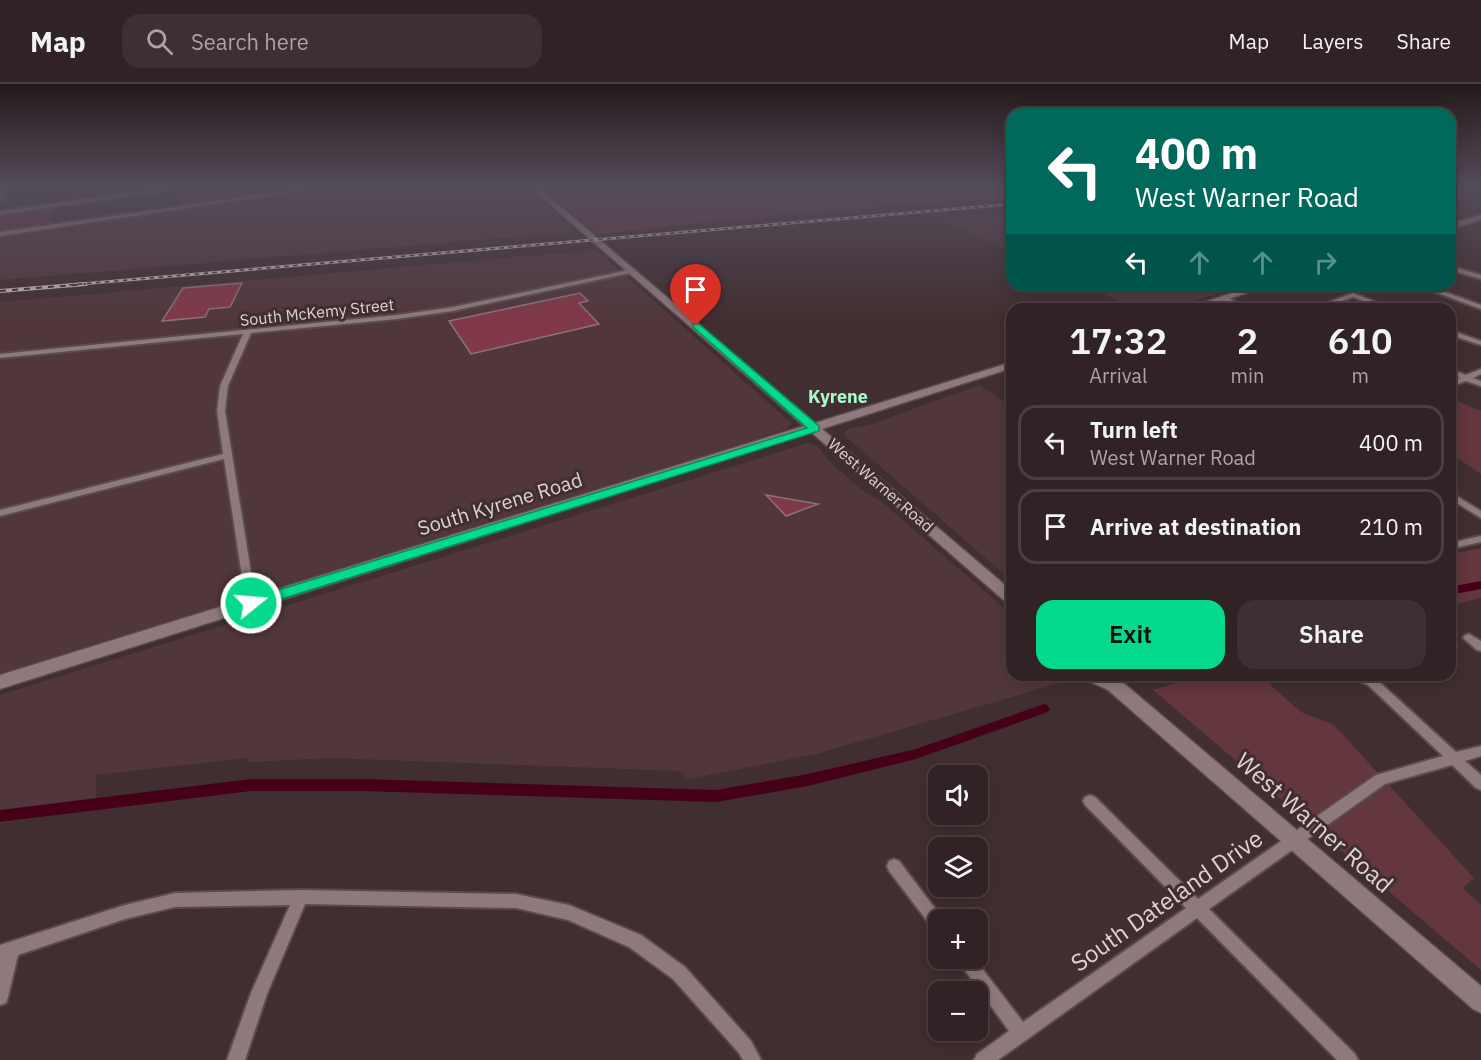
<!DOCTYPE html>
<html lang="en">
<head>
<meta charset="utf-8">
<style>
  :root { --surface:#312225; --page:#3d2f32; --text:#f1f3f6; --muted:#a8a4a7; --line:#4c3f42; --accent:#05d98b }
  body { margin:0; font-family:"IBM Plex Sans",sans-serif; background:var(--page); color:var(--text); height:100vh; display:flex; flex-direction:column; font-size:22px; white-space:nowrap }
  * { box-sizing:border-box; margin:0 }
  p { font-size:20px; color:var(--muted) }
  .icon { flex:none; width:33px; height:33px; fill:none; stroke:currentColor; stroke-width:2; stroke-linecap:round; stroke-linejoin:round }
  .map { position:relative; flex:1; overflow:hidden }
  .sheet { position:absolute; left:1006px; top:219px; width:450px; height:378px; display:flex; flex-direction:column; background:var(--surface); border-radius:18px; box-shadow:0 3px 15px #0003,0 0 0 2px var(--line) }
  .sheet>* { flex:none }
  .top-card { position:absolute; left:1006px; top:24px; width:450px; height:183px; border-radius:18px; box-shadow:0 3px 15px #0003,0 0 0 2px var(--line); background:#00695c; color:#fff; overflow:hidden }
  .buttons { position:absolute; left:928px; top:681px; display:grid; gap:12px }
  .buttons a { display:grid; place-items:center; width:60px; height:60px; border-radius:12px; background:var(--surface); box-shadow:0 3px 15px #0003,0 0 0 2px var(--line); font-size:30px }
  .pin { position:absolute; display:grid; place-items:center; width:51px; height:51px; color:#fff; margin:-62px -26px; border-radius:50% 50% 50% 0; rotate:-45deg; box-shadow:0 0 6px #0007 }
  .pin .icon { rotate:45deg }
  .me { position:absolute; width:66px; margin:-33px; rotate:73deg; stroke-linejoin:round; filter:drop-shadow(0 0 4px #0008) }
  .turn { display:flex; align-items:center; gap:21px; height:126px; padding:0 30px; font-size:27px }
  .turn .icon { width:78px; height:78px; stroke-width:2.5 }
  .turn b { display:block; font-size:42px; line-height:51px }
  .lanes { display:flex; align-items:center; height:57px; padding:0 30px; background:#0003; justify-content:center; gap:30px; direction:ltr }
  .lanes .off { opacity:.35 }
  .eta { display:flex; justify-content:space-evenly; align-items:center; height:102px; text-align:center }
  .eta b { font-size:36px; font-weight:600; line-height:42px }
  .action { display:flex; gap:12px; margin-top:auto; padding:12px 30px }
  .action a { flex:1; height:69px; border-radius:18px; background:var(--accent); color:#111; font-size:24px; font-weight:600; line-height:69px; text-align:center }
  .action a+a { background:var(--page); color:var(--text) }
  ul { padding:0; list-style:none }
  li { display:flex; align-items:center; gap:18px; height:75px; margin:0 12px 9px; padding:0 18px; border:3px solid var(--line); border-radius:18px }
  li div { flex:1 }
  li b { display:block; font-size:22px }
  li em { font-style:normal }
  header { display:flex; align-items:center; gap:36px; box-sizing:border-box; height:84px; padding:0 30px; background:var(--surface); border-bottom:2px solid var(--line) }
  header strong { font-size:28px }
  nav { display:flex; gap:33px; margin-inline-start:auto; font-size:21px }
  .search { width:420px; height:54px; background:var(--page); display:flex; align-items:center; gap:15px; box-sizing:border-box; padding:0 21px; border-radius:18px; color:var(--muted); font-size:22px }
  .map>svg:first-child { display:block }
  .built { fill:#51373c }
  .green { fill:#64363e }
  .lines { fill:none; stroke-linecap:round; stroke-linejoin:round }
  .canal { fill:#460018; fill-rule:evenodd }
  .building { fill:#813848; stroke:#897376; stroke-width:1.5 }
  .street-casing { stroke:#5a4b4d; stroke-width:4 }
  .secondary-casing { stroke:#5a4b4d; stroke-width:3 }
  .street { fill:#8f797c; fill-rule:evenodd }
  .secondary { fill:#8f797c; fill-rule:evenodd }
  .rail-far1-casing { stroke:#c4b6b8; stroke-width:3 }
  .rail-casing { stroke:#c4b6b8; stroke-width:4 }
  .rail-far1 { stroke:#412e31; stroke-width:1.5; stroke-dasharray:4.5; stroke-linecap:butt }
  .rail { stroke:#412e31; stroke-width:2; stroke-dasharray:6; stroke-linecap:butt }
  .route { fill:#05d98b; stroke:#038d5a; stroke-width:1.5 }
  .labels { text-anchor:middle; stroke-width:6; stroke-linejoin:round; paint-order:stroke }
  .far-street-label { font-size:16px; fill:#ded2d3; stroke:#412e31 }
  .far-neighbourhood-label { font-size:18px; font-weight:bold; fill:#a9f9cb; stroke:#412e31 }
  .street-label { font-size:20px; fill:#ded2d3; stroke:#412e31 }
  .near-street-label { font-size:24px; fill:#ded2d3; stroke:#412e31 }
</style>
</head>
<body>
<header>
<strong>Map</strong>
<div class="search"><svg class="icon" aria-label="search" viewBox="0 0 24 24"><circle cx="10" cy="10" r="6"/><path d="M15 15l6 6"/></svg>Search here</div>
<nav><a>Map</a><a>Layers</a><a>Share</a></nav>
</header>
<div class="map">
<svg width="1481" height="976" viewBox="0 0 1481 976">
  <rect width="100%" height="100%" fill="#412e31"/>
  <g class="built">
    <polygon points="177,101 523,101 577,148 0,196 0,152 182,124"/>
    <polygon points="1012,130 1012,168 943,135"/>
    <polygon points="597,166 791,339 787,345 0,590 0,218"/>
    <polygon points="1085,201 1245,201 1168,225 1136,225"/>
    <polygon points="979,301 1012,323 1012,497 843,350 849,345 872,340"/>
    <polygon points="808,359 818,363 833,381 862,406 883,419 1012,531 1012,591 1084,592 816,670 688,695 680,687 331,674 249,678 246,674 96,691 96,725 0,739 0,611"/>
  </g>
  <g class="green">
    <polygon points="539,101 1012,101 1012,112 755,133 598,150"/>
    <polygon points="55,122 50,141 0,148 0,130"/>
    <polygon points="1450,314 1481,327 1481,390 1451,370"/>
    <polygon points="1481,464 1481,514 1451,521 1451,470"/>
    <polygon points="1202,591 1259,591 1301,628 1334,641 1474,794 1463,804 1481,821 1481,886 1153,606"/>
  </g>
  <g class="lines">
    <g class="canal">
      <polygon points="1481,497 1481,505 1450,511 1450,503"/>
      <polygon points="1044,620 1048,622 1050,625 1048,628 916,675 808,702 716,718 361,707 251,707 0,738 0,726 251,695 361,695 716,706 808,690 916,665"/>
    </g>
  </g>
  <g class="building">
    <polygon points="696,198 712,211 696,216 679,202"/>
    <polygon points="242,199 230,223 209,225 205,233 162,237 183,204"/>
    <polygon points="580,209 588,217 579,219 599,240 471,270 449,237"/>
    <polygon points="766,411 818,420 786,432"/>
  </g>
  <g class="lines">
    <g class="street-casing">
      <g id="street">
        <polygon points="2,101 8,101 3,114 0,116 0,107"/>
        <polygon points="82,101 94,101 66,106 63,104"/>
        <polygon points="163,101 168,101 168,106 0,131 0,127 158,105 163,104"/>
        <polygon points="330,101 340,101 0,152 0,148"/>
        <polygon points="1450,182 1481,191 1481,195 1450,186"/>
        <polygon points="633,185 635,186 635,188 453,227 397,235 251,249 228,302 225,327 256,519 255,522 251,523 246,519 224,375 0,432 0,426 223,370 217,327 220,302 243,250 0,274 0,270 397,231 453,223"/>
        <polygon points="1416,201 1425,201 1481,221 1481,225"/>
        <polygon points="1353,209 1393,225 1384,225 1353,213 1320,225 1311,225"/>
        <polygon points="1223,212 1250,224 1251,225 1242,225 1221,215 1220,214"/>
        <polygon points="1450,246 1481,257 1481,261 1450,251"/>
        <polygon points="1450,285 1466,291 1481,285 1481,290 1473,294 1481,297 1481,302 1466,297 1450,303 1450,298 1460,294 1450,290"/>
        <polygon points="1450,408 1481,427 1481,434 1450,415"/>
        <polygon points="1481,452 1481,458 1450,465 1450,459"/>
        <polygon points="1469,550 1481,557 1481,567 1477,566 1463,554 1465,551"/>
        <polygon points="1351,591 1368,591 1376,595 1456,668 1481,662 1481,672 1465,677 1481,691 1481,706 1476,704 1452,681 1385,700 1209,825 1355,970 1358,976 1337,976 1197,834 998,976 974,976 977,970 1009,947 956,874 974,874 1023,938 1186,824 1085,721 1083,717 1085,713 1090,711 1095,713 1198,815 1376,691 1443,672 1368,601 1353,594"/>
        <polygon points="894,775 899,777 944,836 939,836 939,849 934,846 889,787 887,782 889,777"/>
        <polygon points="301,806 516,810 569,821 641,851 685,883 751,957 761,976 743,976 739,969 673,895 629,863 568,836 516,824 305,820 267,910 245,976 227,976 251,909 290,821 175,823 125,835 18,871 8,913 6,919 0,921 0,861 125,821 175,809"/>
      </g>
    </g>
    <g class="secondary-casing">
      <g id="secondary">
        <polygon points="528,101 535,101 815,339 1012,278 1012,284 822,345 1012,507 1012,520 1007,519 811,348 0,605 0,591 804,342"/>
        <polygon points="1481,131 1481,136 1450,145 1450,140"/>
        <polygon points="1256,201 1270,201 1199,225 1184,225"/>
        <polygon points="1083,591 1108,591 1120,596 1481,902 1481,929 1473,925 1108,606 1086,596"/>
      </g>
    </g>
    <use href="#street" class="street"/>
    <use href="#secondary" class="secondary"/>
    <g class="rail-far1-casing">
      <polyline id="rail-far1" points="69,201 1012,120"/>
    </g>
    <g class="rail-casing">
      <polyline id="rail" points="0,207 86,200"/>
    </g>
    <use href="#rail-far1" class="rail-far1"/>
    <use href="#rail" class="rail"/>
  </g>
  <linearGradient id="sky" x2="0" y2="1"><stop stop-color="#24191b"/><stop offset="0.43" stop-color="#544c5a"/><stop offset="1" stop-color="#544c5a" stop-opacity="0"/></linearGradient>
  <rect width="1481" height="237" fill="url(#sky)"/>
  <polygon class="route" points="693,240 699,240 819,342 819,347 256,523 246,523 246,516 807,344 693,243"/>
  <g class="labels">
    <g class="far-street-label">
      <text transform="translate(317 228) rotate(-6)" y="6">South McKemy Street</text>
      <text transform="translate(881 401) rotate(41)" y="6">West Warner Road</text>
    </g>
    <g class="far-neighbourhood-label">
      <text x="838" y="319">Kyrene</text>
    </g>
    <g class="street-label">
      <text transform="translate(500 420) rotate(-17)" y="7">South Kyrene Road</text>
    </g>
    <g class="near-street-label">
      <text transform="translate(1314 739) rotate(41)" y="8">West Warner Road</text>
      <text transform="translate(1167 817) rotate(-35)" y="8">South Dateland Drive</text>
    </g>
  </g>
</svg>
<div class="buttons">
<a><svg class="icon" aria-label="sound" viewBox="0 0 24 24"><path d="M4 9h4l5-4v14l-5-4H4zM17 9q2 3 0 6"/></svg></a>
<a><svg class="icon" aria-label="layers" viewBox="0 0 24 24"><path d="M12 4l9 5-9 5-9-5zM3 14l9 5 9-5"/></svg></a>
<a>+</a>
<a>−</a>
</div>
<div class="pin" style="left:696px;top:242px;background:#d93025"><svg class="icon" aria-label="arrive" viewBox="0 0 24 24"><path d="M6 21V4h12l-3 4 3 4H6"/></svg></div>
<svg class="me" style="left:251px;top:519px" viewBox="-20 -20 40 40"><circle r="17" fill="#05d98b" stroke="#fff" stroke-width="3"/><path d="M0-11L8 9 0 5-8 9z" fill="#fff"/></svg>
<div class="top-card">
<div class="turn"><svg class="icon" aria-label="left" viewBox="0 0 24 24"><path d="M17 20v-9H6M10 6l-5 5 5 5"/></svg><div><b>400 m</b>West Warner Road</div></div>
<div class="lanes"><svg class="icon" aria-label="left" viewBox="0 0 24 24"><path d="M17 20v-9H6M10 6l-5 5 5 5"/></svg><svg class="icon off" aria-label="ahead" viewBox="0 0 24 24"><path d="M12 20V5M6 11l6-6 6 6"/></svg><svg class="icon off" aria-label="ahead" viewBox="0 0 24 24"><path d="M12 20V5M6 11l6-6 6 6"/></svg><svg class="icon off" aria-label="right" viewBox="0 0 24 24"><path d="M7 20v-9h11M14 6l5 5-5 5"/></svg></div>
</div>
<section class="sheet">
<div class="eta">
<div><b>17:32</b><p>Arrival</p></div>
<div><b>2</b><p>min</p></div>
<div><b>610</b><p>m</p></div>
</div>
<ul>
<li><svg class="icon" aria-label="left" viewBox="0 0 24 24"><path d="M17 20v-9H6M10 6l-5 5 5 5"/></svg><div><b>Turn left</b><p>West Warner Road</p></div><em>400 m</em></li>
<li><svg class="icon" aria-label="arrive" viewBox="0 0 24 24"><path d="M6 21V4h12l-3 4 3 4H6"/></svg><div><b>Arrive at destination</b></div><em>210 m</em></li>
</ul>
<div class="action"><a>Exit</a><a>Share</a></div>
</section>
</div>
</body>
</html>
